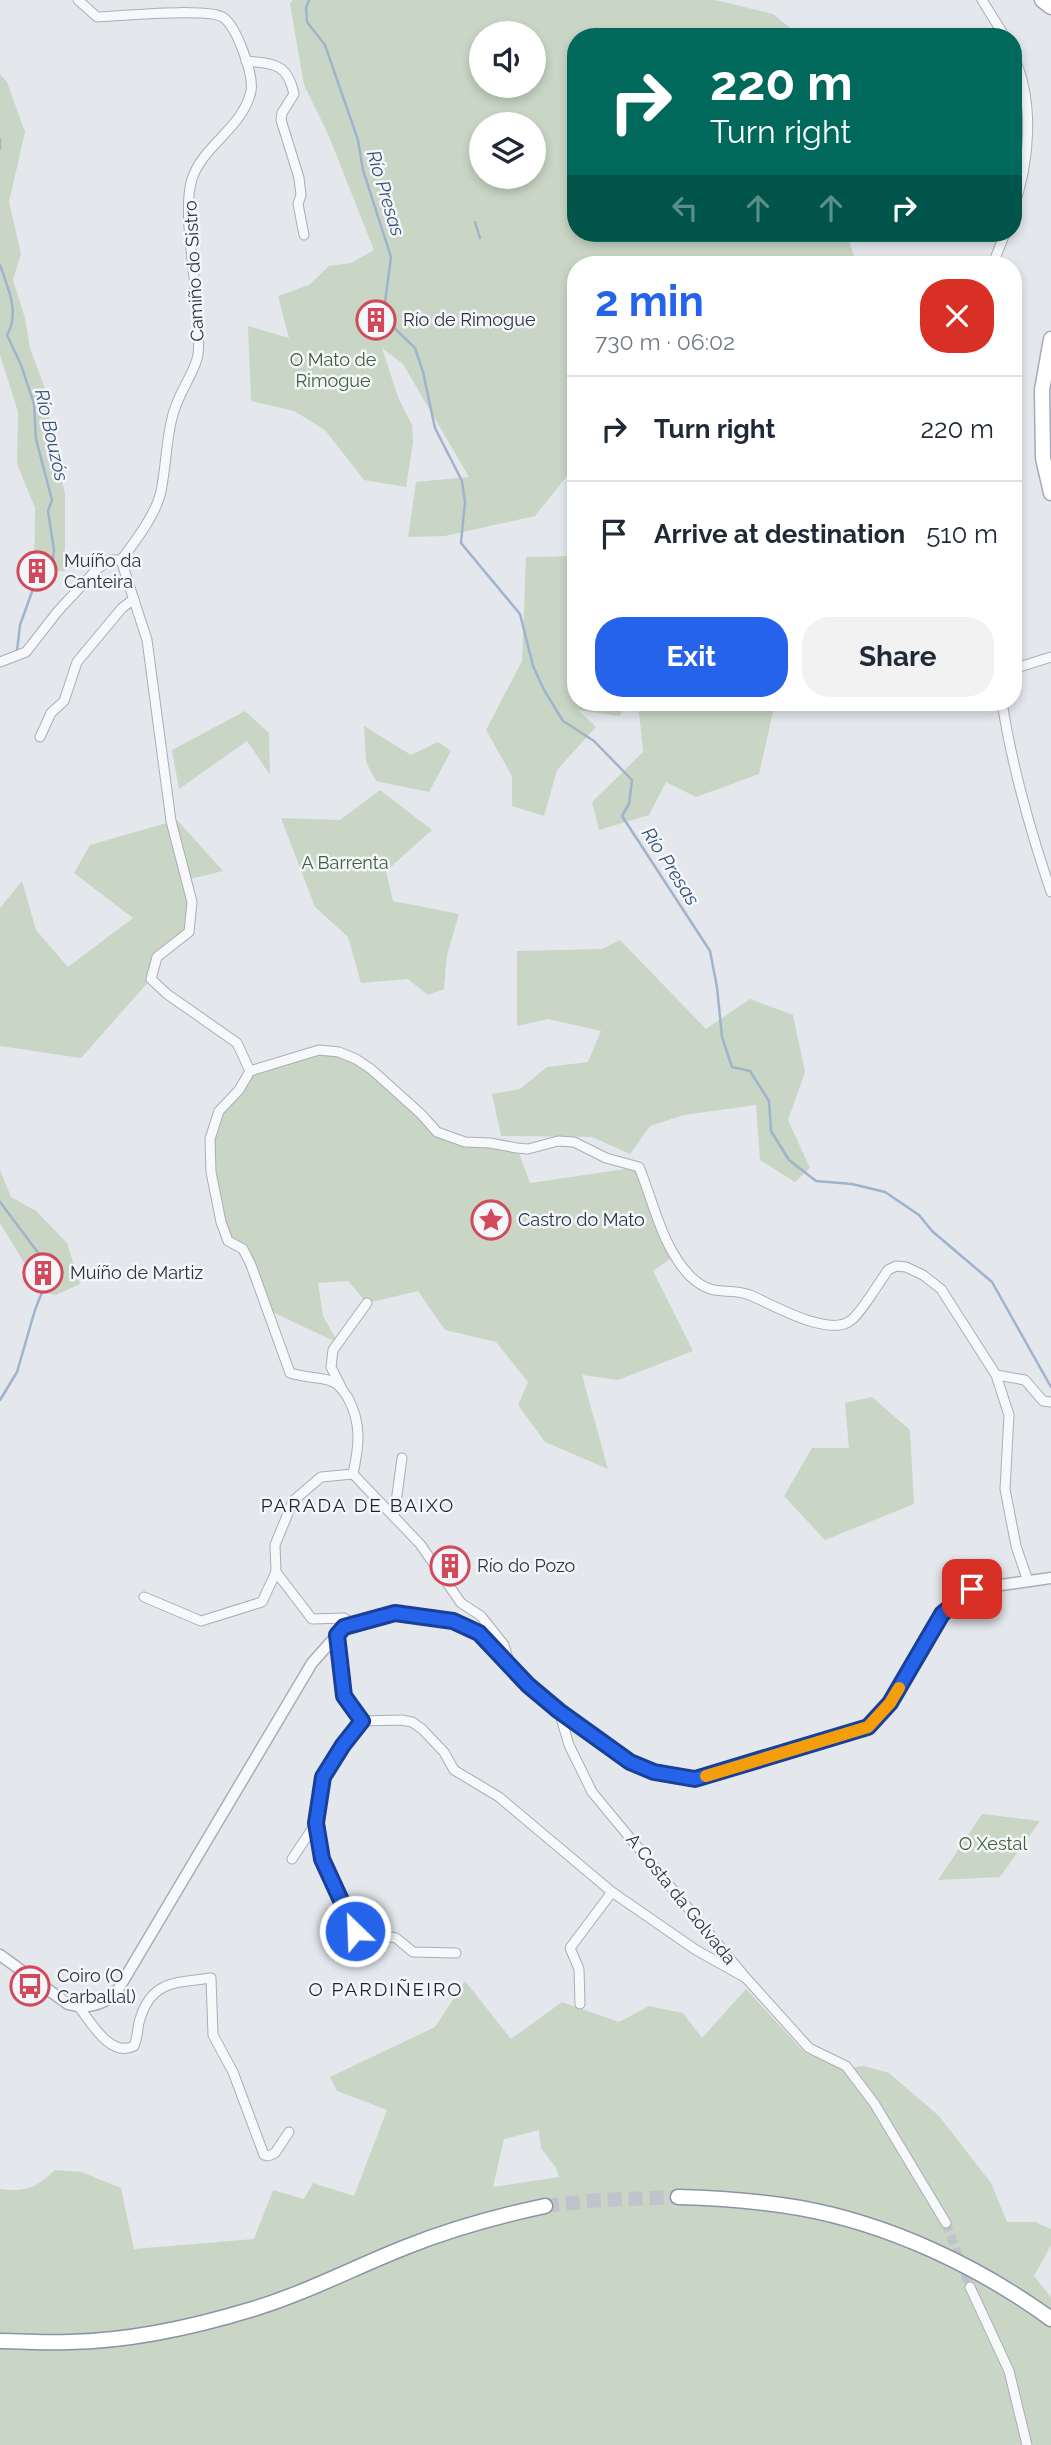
<!DOCTYPE html>
<html lang="en">
<head>
<meta charset="utf-8">
<style>
  :root { --surface:#fff; --page:#f2f2f3; --text:#1f2937; --muted:#747a83; --line:#e0e1e3; --accent:#2563eb }
  body { margin:0; font-family:Raleway,sans-serif; background:var(--page); color:var(--text); height:100vh; display:flex; flex-direction:column; font-size:26px; white-space:nowrap }
  * { box-sizing:border-box; margin:0 }
  p { font-size:23px; color:var(--muted) }
  .icon { flex:none; width:38px; height:38px; fill:none; stroke:currentColor; stroke-width:2; stroke-linecap:round; stroke-linejoin:round }
  .map { position:relative; flex:1; overflow:hidden }
  .details { position:absolute; left:567px; top:256px; width:455px; height:455px; display:flex; flex-direction:column; background:var(--surface); border-radius:28px; box-shadow:0 4px 10px #0003 }
  .details>* { flex:none }
  .banner { position:absolute; left:567px; top:28px; width:455px; height:214px; border-radius:28px; box-shadow:0 4px 10px #0003; background:#00695c; color:#fff; overflow:hidden }
  .tools { position:absolute; left:469px; top:21px; display:grid; gap:14px }
  .tools a { display:grid; place-items:center; width:77px; height:77px; border-radius:50%; background:var(--surface); box-shadow:0 4px 10px #0003; font-size:35px }
  .pin { position:absolute; display:grid; place-items:center; width:60px; height:60px; color:#fff; margin:-30px; border-radius:14px; box-shadow:0 4px 10px #0006 }
  .me { position:absolute; width:77px; margin:-38px; rotate:336deg; stroke-linejoin:round; filter:drop-shadow(0 0 5px #0008) }
  .turn { display:flex; align-items:center; gap:24px; height:147px; padding:0 28px; font-size:32px }
  .turn .icon { width:91px; height:91px; stroke-width:2.5 }
  .turn b { display:block; font-size:49px; line-height:60px }
  .lanes { display:flex; align-items:center; height:66px; padding:0 28px; background:#0003; justify-content:center; gap:35px; direction:ltr }
  .lanes .off { opacity:.35 }
  .round { display:grid; place-items:center; flex:none; width:74px; height:74px; border-radius:28px; background:var(--page) }
  .headline { display:flex; align-items:center; justify-content:space-between; height:119px; padding:0 28px }
  h1 { font-size:42px; font-weight:700; line-height:52px; color:var(--accent) }
  .cta { display:flex; gap:14px; margin-top:auto; padding:14px 28px }
  .cta a { flex:1; height:80px; border-radius:28px; background:var(--accent); color:#fff; font-size:28px; font-weight:700; line-height:80px; text-align:center }
  .cta a+a { background:var(--page); color:var(--text) }
  ul { padding:0; list-style:none }
  li { display:flex; align-items:center; gap:21px; height:105px; padding:0 28px; border-top:2px solid var(--line) }
  li div { flex:1 }
  li b { display:block; font-size:26px }
  li em { font-style:normal }
  .map>svg:first-child { display:block }
  .green { fill:#c9d6c5; fill-rule:evenodd }
  .lines { fill:none; stroke-linecap:round; stroke-linejoin:round }
  .stream { stroke:#9fb4cc; stroke-width:2.5 }
  .minor-tunnel { stroke:#bfc3cb; stroke-width:9; stroke-dasharray:9 4.5; stroke-linecap:butt }
  .trunk-tunnel { stroke:#bfc3cb; stroke-width:14; stroke-dasharray:14 7; stroke-linecap:butt }
  .minor-casing { stroke:#a9aeb7; stroke-width:11 }
  .tertiary-casing { stroke:#a9aeb7; stroke-width:13 }
  .primary-casing { stroke:#a3abb8; stroke-width:17 }
  .trunk-casing { stroke:#8b94a3; stroke-width:17 }
  .minor { stroke:#f7f8fa; stroke-width:9 }
  .tertiary { stroke:#f7f8fa; stroke-width:10 }
  .primary { stroke:#fff; stroke-width:14 }
  .trunk { stroke:#fff; stroke-width:14 }
  .route-casing { stroke:#184099; stroke-width:18 }
  .route { stroke:#2563eb; stroke-width:12 }
  .slow { stroke:#f59e0b; stroke-width:12 }
  .labels { text-anchor:middle; stroke-width:5; stroke-linejoin:round; paint-order:stroke }
  .street-label { font-size:18px; fill:#2b3445; stroke:#f4f6f9 }
  .poi-label { font-size:18px; fill:#2b3445; stroke:#f4f6f9; text-anchor:start }
  .park-label { font-size:18px; fill:#3f6138; stroke:#f4f6f9 }
  .water-label { font-size:19px; font-style:italic; fill:#34527a; stroke:#f4f6f9 }
  .neighbourhood-label { font-size:19px; letter-spacing:2px; fill:#1d2536; stroke:#f4f6f9 }
</style>
</head>
<body>
<div class="map">
<svg width="1051" height="2445" viewBox="0 0 1051 2445">
  <rect width="100%" height="100%" fill="#e4e7ec"/>
  <g class="green">
    <path d="M292,0H715L773,14L801,37H576V233H846L857,264H576V472H570L535,516L445,536L408,537L416,482L469,477L403,364L382,348L398,397L412,425L413,443L406,487L364,480L325,430L294,411L251,401L248,326L289,338L278,296L309,285L329,266L351,263L374,250L328,134L304,85L290,4ZM481,33H534V86H481ZM481,124H534V177H481Z"/>
    <polygon points="0,74 7,82 25,132 9,202 21,254 13,280 25,318 30,348 45,389 52,438 65,494 65,571 34,570 35,508 17,464 18,412 0,355"/>
    <polygon points="576,556 576,702 625,702 620,716 578,710 596,727 557,770 544,816 512,806 512,776 486,730 522,661 526,557"/>
    <polygon points="638,702 775,703 759,774 696,797 666,782 649,815 599,830 592,802 643,752"/>
    <polygon points="245,711 269,733 270,775 247,741 179,789 172,750"/>
    <polygon points="364,726 411,755 438,742 451,751 429,792 376,781 366,762"/>
    <polygon points="380,790 432,830 386,871 393,901 459,914 447,955 444,989 428,995 408,979 361,983 348,937 315,907 281,818 340,820"/>
    <polygon points="177,820 223,871 186,880 189,932 157,957 151,979 81,1058 0,1046 0,908 22,881 36,930 68,967 133,918 74,873 90,845"/>
    <polygon points="620,940 706,1029 750,999 793,1015 805,1072 788,1120 810,1168 795,1182 760,1160 756,1105 684,1115 650,1126 630,1154 592,1137 501,1136 492,1094 520,1089 547,1067 588,1062 601,1031 548,1019 517,1026 517,951 602,949"/>
    <polygon points="319,1050 356,1059 437,1132 517,1148 530,1183 639,1167 676,1255 653,1271 693,1351 618,1380 582,1375 608,1469 545,1442 518,1405 528,1382 496,1342 445,1330 418,1291 367,1303 348,1281 318,1283 323,1316 338,1343 266,1309 243,1249 228,1241 221,1222 210,1139 219,1111 250,1071"/>
    <polygon points="0,1170 11,1197 36,1211 67,1243 80,1284 56,1295 34,1291 31,1274 0,1223"/>
    <polygon points="872,1397 910,1430 914,1504 825,1540 784,1496 812,1448 849,1448 845,1403"/>
    <polygon points="982,1814 1040,1821 1000,1877 938,1880"/>
    <path d="M465,1981L511,2039L562,2002L619,2022L649,2006L683,2013L702,2038L746,1989L805,2053L842,2069L864,2066L889,2073L939,2116L991,2183L1007,2222H1035L1051,2229V2245L1034,2276L1051,2297V2445H0V2189C26,2192 36,2188 55,2170L81,2172L121,2188L134,2249L254,2239L273,2190L304,2199L313,2183L354,2196L387,2110L337,2091L330,2077L435,2027ZM539,2130L541,2148L556,2168L559,2177L493,2187L504,2139Z"/>
  </g>
  <g class="lines">
    <g class="stream">
      <polyline points="309,0 306,8 307,22 325,45 358,140 363,170 391,257 383,317 415,348 423,372 435,428 462,481 465,502 461,543 520,614 533,666 544,690 563,721 594,741 632,780 629,804 622,816 710,951 717,987 722,1037 732,1067 750,1071 769,1101 771,1131 789,1160 816,1181 852,1184 885,1192 919,1215 932,1231 992,1282 1051,1387"/>
      <polyline points="0,139 0,149"/>
      <polyline points="475,222 480,238"/>
      <path d="M0,265C8,288 20,313 7,335L21,365L34,404L36,439L52,500L48,511L54,550L52,566L33,589L20,625L17,651"/>
      <polyline points="0,1202 48,1266 48,1277 35,1310 17,1372 0,1400"/>
    </g>
    <polyline class="minor-tunnel" points="946,2223 970,2287"/>
    <polyline class="trunk-tunnel" points="545,2206 600,2200 678,2197"/>
    <g class="minor-casing">
      <g id="minor">
        <path d="M78,0L97,17C119,16 211,7 224,18C237,28 254,75 251,91C243,128 203,145 192,179C182,211 196,276 197,311C197,325 201,346 197,359C191,379 177,395 172,418C166,442 166,467 161,491C157,513 135,542 121,560"/>
        <polyline points="982,0 1005,37"/>
        <path d="M1013,55C1035,101 1030,162 1013,209"/>
        <path d="M246,61C273,64 287,62 294,94L282,113L281,120L299,178L301,195L298,204L304,235"/>
        <polyline points="993,264 1005,233"/>
        <path d="M121,560L147,640L171,821L192,902L189,932L157,957L151,979L167,994L237,1043L250,1071L239,1090L219,1111L210,1139L211,1172L221,1222L228,1241L243,1249L251,1265L290,1373C302,1377 315,1377 328,1380C338,1383 343,1390 348,1398C362,1424 359,1446 353,1474L420,1544L461,1603L481,1616L504,1645L510,1665"/>
        <polyline points="0,662 26,652 58,611 97,569 110,560 121,560"/>
        <polyline points="1013,669 1051,657"/>
        <path d="M1002,702C1012,767 1030,830 1051,892"/>
        <polyline points="40,737 51,713 64,701 77,662 122,608 134,599"/>
        <path d="M250,1071L319,1050L339,1052L356,1059L371,1069L421,1114L437,1132L465,1142L490,1143L517,1148L528,1149L558,1141L574,1142L606,1158L639,1167C654,1203 662,1248 691,1277C715,1299 726,1286 750,1295C773,1305 828,1337 850,1321C860,1315 880,1281 888,1270L896,1266L906,1267L923,1275L941,1289L996,1375L1009,1415L1005,1489L1016,1546L1028,1581"/>
        <polyline points="996,1375 1025,1380 1043,1401 1051,1402"/>
        <polyline points="341,1387 331,1367 333,1350 367,1303"/>
        <polyline points="353,1474 321,1477 293,1501 275,1545 276,1572 312,1619 344,1618 353,1624"/>
        <polyline points="394,1517 402,1458"/>
        <polyline points="144,1597 201,1621 262,1602 276,1572"/>
        <polyline points="337,1635 343,1696 362,1721"/>
        <polyline points="559,1711 569,1745 592,1792 746,1978 809,2048 846,2066 874,2103 946,2223"/>
        <polyline points="292,1859 316,1823"/>
        <polyline points="456,1953 413,1952 396,1938 355,1931 322,1859 316,1823 323,1777 343,1745 362,1721 401,1720 412,1722 422,1729 444,1752 454,1770 499,1797 612,1892 696,1950 746,1978"/>
        <polyline points="580,2004 579,1969 570,1948 612,1892"/>
        <path d="M79,2007C91,2022 110,2058 134,2046C138,2037 137,2028 140,2019C152,1980 176,1983 211,1978L213,2035L233,2072L264,2155L268,2156L275,2153L289,2132"/>
        <polyline points="970,2287 1009,2371 1027,2445"/>
      </g>
    </g>
    <g class="tertiary-casing">
      <path id="tertiary" d="M0,1955L68,2004C86,2009 101,2006 116,1993L312,1663L344,1627L395,1613L453,1621L479,1633L528,1685L559,1711L630,1762L654,1772L695,1779L868,1727L890,1703L942,1614L972,1589L1051,1578"/>
    </g>
    <g class="primary-casing">
      <g id="primary">
        <polyline points="1042,0 1051,7"/>
        <polyline points="1051,339 1042,390 1043,458 1051,493"/>
      </g>
    </g>
    <g class="trunk-casing">
      <g id="trunk">
        <path d="M678,2197C719,2198 759,2201 800,2208C889,2224 978,2266 1051,2319"/>
        <path d="M0,2341C23,2341 46,2343 69,2342C131,2341 194,2327 253,2309C306,2293 355,2267 406,2247C451,2229 498,2216 545,2206"/>
      </g>
    </g>
    <use href="#minor" class="minor"/>
    <use href="#tertiary" class="tertiary"/>
    <use href="#primary" class="primary"/>
    <use href="#trunk" class="trunk"/>
  </g>
  <g class="lines">
    <g class="route-casing">
      <polyline id="route" points="355,1931 322,1859 316,1823 323,1777 343,1745 362,1721 344,1696 337,1635 344,1627 395,1613 453,1621 479,1633 528,1685 559,1711 630,1762 654,1772 695,1779 868,1727 890,1703 942,1614 972,1589"/>
    </g>
    <use href="#route" class="route"/>
    <polyline class="slow" points="706,1776 868,1727 890,1703 899,1688"/>
  </g>
  <defs>
    <g id="building-ring" transform="scale(2.0125)"><circle r="9.5" fill="#f4f6f9" stroke="#d1495b" stroke-width="1.5"/><path d="M-4-6H4V6H1V3H-1V6H-4ZM-2.5-4.3h1.7v1.8h-1.7ZM.8-4.3h1.7v1.8H.8ZM-2.5-1h1.7V.8h-1.7ZM.8-1h1.7V.8H.8Z" fill="#d1495b"/></g>
    <g id="sight-ring" transform="scale(2.0125)"><circle r="9.5" fill="#f4f6f9" stroke="#d1495b" stroke-width="1.5"/><path d="M0-6L1.8-2.2L6-1.7L2.9 1.2L3.7 5.4L0 3.3L-3.7 5.4L-2.9 1.2L-6-1.7L-1.8-2.2Z" fill="#d1495b"/></g>
    <g id="bus-ring" transform="scale(2.0125)"><circle r="9.5" fill="#f4f6f9" stroke="#d1495b" stroke-width="1.5"/><path d="M-5-6H5V4H4V6H2V4H-2V6H-4V4H-5ZM-3.5-4V0h7V-4ZM-3.5 1.2v1.5H-2V1.2ZM2 1.2v1.5H3.5V1.2Z" fill="#d1495b"/></g>
  </defs>
  <g fill-rule="evenodd">
    <use href="#building-ring" x="376" y="320"/>
    <use href="#building-ring" x="37" y="571"/>
    <use href="#sight-ring" x="491" y="1220"/>
    <use href="#building-ring" x="43" y="1273"/>
    <use href="#building-ring" x="450" y="1566"/>
    <use href="#bus-ring" x="30" y="1986"/>
  </g>
  <g class="labels">
    <g class="street-label">
      <text transform="translate(194 271) rotate(-93)" y="6">Camiño do Sistro</text>
      <text transform="translate(681 1899) rotate(51)" y="6">A Costa da Golvada</text>
    </g>
    <g class="poi-label">
      <text x="403" y="326">Río de Rimogue</text>
      <text x="64" y="567">Muíño da<tspan x="64" dy="21">Canteira</tspan></text>
      <text x="518" y="1226">Castro do Mato</text>
      <text x="70" y="1279">Muíño de Martiz</text>
      <text x="477" y="1572">Río do Pozo</text>
      <text x="57" y="1982">Coiro (O<tspan x="57" dy="21">Carballal)</tspan></text>
    </g>
    <g class="park-label">
      <text x="333" y="366">O Mato de<tspan x="333" dy="21">Rimogue</tspan></text>
      <text x="345" y="869">A Barrenta</text>
      <text x="993" y="1850">O Xestal</text>
    </g>
    <g class="water-label">
      <text transform="translate(386 193) rotate(73)" y="7">Río Presas</text>
      <text transform="translate(52 435) rotate(77)" y="7">Río Bouzós</text>
      <text transform="translate(671 866) rotate(57)" y="7">Río Presas</text>
    </g>
    <g class="neighbourhood-label">
      <text x="358" y="1512">PARADA DE BAIXO</text>
      <text x="386" y="1996">O PARDIÑEIRO</text>
    </g>
  </g>
</svg>
<div class="tools">
<a><svg class="icon" aria-label="sound" viewBox="0 0 24 24"><path d="M4 9h4l5-4v14l-5-4H4zM17 9q2 3 0 6"/></svg></a>
<a><svg class="icon" aria-label="layers" viewBox="0 0 24 24"><path d="M12 4l9 5-9 5-9-5zM3 14l9 5 9-5"/></svg></a>
</div>
<div class="pin" style="left:972px;top:1589px;background:#d93025"><svg class="icon" aria-label="arrive" viewBox="0 0 24 24"><path d="M6 21V4h12l-3 4 3 4H6"/></svg></div>
<svg class="me" style="left:355px;top:1931px" viewBox="-20 -20 40 40"><circle r="17" fill="#2563eb" stroke="#fff" stroke-width="3"/><path d="M0-11L8 9 0 5-8 9z" fill="#fff"/></svg>
<div class="banner">
<div class="turn"><svg class="icon" aria-label="right" viewBox="0 0 24 24"><path d="M7 20v-9h11M14 6l5 5-5 5"/></svg><div><b>220 m</b>Turn right</div></div>
<div class="lanes"><svg class="icon off" aria-label="left" viewBox="0 0 24 24"><path d="M17 20v-9H6M10 6l-5 5 5 5"/></svg><svg class="icon off" aria-label="ahead" viewBox="0 0 24 24"><path d="M12 20V5M6 11l6-6 6 6"/></svg><svg class="icon off" aria-label="ahead" viewBox="0 0 24 24"><path d="M12 20V5M6 11l6-6 6 6"/></svg><svg class="icon" aria-label="right" viewBox="0 0 24 24"><path d="M7 20v-9h11M14 6l5 5-5 5"/></svg></div>
</div>
<section class="details">
<div class="headline"><div><h1>2 min</h1><p>730 m · 06:02</p></div><a class="round" style="background:#d93025;color:#fff"><svg class="icon" aria-label="close" viewBox="0 0 24 24"><path d="M6 6l12 12M18 6L6 18"/></svg></a></div>
<ul>
<li><svg class="icon" aria-label="right" viewBox="0 0 24 24"><path d="M7 20v-9h11M14 6l5 5-5 5"/></svg><div><b>Turn right</b></div><em>220 m</em></li>
<li><svg class="icon" aria-label="arrive" viewBox="0 0 24 24"><path d="M6 21V4h12l-3 4 3 4H6"/></svg><div><b>Arrive at destination</b></div><em>510 m</em></li>
</ul>
<div class="cta"><a>Exit</a><a>Share</a></div>
</section>
</div>
</body>
</html>
